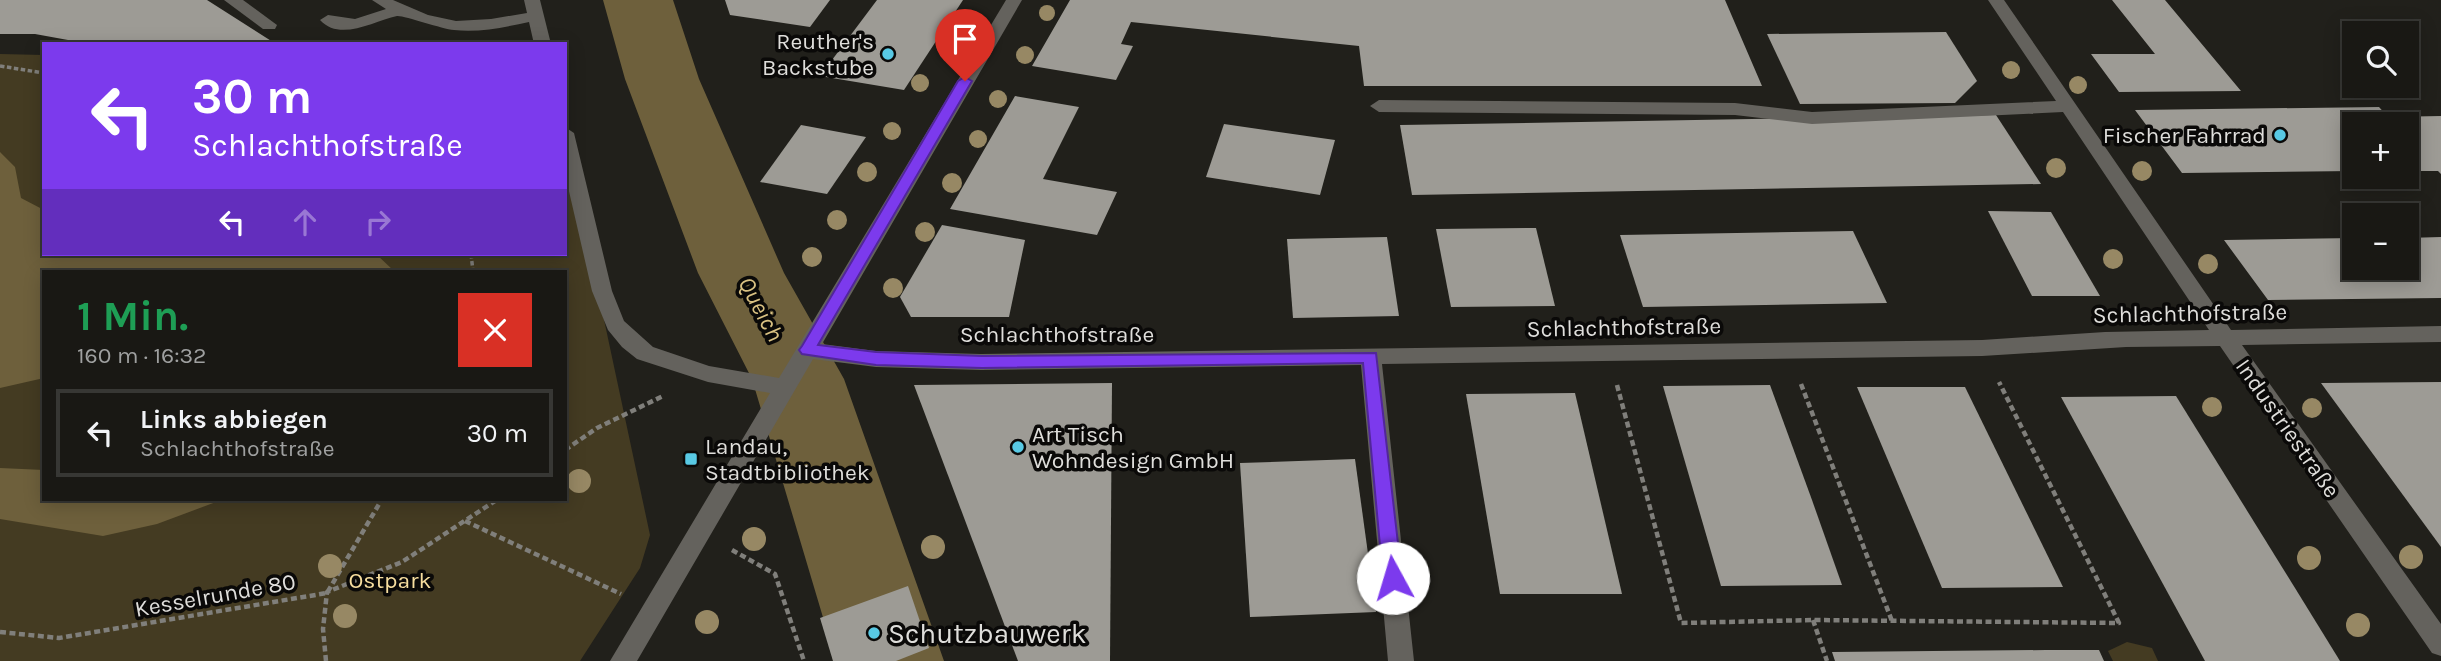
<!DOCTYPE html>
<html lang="de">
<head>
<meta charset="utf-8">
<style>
  :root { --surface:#191814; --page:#262522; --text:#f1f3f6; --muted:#9fa0a0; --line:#373734 }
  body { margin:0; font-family:Karla,sans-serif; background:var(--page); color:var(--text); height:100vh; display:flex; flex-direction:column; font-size:26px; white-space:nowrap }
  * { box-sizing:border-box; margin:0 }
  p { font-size:23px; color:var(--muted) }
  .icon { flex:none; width:38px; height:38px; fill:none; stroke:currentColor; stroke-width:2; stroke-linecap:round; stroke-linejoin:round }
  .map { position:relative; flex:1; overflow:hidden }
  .panel { position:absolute; left:42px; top:270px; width:525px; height:231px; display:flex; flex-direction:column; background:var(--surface); border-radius:0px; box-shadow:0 4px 18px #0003,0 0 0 2px var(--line) }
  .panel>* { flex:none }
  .guide { position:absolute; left:42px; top:42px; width:525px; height:214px; border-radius:0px; box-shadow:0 4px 18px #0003,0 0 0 2px var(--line); background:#7c3aed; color:#fff; overflow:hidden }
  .fabs { position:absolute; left:2342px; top:21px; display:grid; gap:14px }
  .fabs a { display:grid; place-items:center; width:77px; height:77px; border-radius:0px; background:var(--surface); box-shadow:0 4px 18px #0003,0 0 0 2px var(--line); font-size:35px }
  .pin { position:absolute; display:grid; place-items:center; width:60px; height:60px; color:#fff; margin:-72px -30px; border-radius:50% 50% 50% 0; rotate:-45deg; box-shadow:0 0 7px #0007 }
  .pin .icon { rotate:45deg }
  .me { position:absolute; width:77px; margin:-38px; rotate:354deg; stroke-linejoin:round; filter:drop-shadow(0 0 5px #0008) }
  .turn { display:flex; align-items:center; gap:24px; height:147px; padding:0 35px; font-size:32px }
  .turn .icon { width:91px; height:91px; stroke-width:2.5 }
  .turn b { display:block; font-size:49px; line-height:60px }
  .lanes { display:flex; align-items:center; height:66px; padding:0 35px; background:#0003; justify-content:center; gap:35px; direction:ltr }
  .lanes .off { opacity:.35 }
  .round { display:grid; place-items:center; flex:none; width:74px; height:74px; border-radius:0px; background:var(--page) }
  .summary { display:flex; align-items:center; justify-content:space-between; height:119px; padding:0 35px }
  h1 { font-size:42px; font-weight:700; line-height:52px; color:#1e9e55 }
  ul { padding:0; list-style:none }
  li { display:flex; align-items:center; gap:21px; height:88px; margin:0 14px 10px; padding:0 21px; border:4px solid var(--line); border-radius:0px }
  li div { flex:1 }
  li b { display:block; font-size:26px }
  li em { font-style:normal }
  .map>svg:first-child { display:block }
  .green { fill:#443b22; fill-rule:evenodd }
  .water { fill:#6e603c }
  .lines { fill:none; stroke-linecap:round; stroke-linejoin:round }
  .river { fill:#6e603c; fill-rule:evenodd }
  .building { fill:#9d9b95 }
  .path-far1 { stroke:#807f7b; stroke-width:3.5; stroke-dasharray:4.5 2.5; stroke-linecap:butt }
  .path { stroke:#807f7b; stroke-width:4.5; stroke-dasharray:6 3.5; stroke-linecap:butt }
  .minor { fill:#64625d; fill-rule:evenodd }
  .tree { fill:#978864 }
  .route { fill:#7c3aed; stroke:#51269a; stroke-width:2 }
  .poi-dot { fill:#58c9e4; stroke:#0a0908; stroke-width:2.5 }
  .labels { text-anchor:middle; stroke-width:7; stroke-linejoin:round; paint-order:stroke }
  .poi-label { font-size:23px; fill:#dfdedb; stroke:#0a0908; text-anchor:end }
  .street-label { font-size:23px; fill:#dfdedb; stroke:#0a0908 }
  .park-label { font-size:23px; fill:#f7de9f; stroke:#0a0908 }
  .water-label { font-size:24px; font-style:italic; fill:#d9c182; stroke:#0a0908 }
  .near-poi-label { font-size:28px; fill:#dfdedb; stroke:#0a0908; text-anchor:start }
</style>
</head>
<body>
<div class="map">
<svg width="2441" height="661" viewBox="0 0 2441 661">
  <rect width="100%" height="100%" fill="#21201b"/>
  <g class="green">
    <path d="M0,54L44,55V254H565V137L650,535L640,568L580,661H0ZM44,271H565V499H44Z"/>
    <polygon points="2127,642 2152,648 2158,661 2113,661 2108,651"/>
  </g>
  <g class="water">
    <polygon points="0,152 15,167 21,198 44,210 44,254 376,254 394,271 44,271 44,378 0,388"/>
    <polygon points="0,468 44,470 44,499 224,499 157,524 103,536 0,519"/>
  </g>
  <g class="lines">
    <polygon class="river" points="603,0 673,0 699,79 784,273 844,379 944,661 836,661 752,379 698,273 625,79"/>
  </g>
  <g class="building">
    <polygon points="0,0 207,0 276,44 90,44 35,34 0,34"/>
    <polygon points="725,0 830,0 810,27 730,15"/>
    <polygon points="877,0 963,0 904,90 820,76"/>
    <polygon points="1070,0 1725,0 1762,86 1364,86 1359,46 1131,22 1121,44 1133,46 1116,80 1032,66"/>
    <polygon points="2112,0 2165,0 2241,91 2119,92 2091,54 2155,54"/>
    <polygon points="1946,32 1977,81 1955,103 1800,104 1767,34"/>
    <polygon points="1015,96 1079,107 1043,179 1117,192 1097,235 950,209"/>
    <polygon points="2379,107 2388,117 2441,116 2441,174 2438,171 2406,171 2406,124 2354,124 2354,171 2182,173 2135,110"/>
    <polygon points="1996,115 2041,184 1412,195 1400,125"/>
    <polygon points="1224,124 1335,140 1320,195 1206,177"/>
    <polygon points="801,125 866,137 827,194 760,182"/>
    <polygon points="1988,211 2051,212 2100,296 2032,296"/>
    <polygon points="942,225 1025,240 1009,317 911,317 900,297"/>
    <polygon points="1536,228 1555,306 1451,307 1436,229"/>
    <polygon points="1853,231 1887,303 1643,307 1620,235"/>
    <polygon points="1387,237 1399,316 1293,318 1287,239"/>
    <polygon points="2441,237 2441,298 2268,300 2224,240 2354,238 2354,268 2406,268 2406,238"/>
    <polygon points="2441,382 2441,547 2321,383"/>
    <polygon points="1112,383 1110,661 1018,661 914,385"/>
    <polygon points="1770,385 1812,500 1842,585 1721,586 1663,386"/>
    <polygon points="1857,387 1965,387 2063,587 1942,588"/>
    <polygon points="1575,393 1622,594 1500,594 1466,394"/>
    <polygon points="2176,396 2295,588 2340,661 2205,661 2061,397"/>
    <polygon points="1355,459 1376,612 1250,617 1240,463"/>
    <polygon points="908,586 929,648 896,661 833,661 820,618"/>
    <polygon points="2046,650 2099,650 2104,661 1835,661 1832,652"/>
  </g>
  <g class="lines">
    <g class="path-far1">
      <polyline points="0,66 44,73"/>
      <polyline points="471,254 473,271"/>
    </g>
    <g class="path">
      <polyline points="1801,384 1892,621"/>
      <polyline points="1617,385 1681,623 1813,620 2119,623 1999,382"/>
      <polyline points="565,450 597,428 663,396"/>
      <polyline points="465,521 621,594"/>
      <polyline points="732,550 775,574 804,661"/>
      <polyline points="1813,620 1827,661"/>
      <polyline points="0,632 59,638 327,593 382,499"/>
      <polyline points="326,661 323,629 327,592 402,562 498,499"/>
    </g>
    <g class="minor">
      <polygon points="224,0 243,0 277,25 275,29 263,29"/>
      <path d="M372,0H393L428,15L456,21L491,19L527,13L524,0H540L551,44H534L529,22C505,27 479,33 454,30C442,29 403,15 397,16C374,21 340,42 320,20L328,15L355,19L386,9Z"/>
      <polygon points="1006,0 1022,0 822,344 876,351 981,354 1982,340 2105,332 2209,330 2063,112 1812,124 1735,115 1379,112 1370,106 1379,100 1735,103 1812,112 2056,101 1988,0 2004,0 2231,330 2441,326 2441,342 2242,345 2441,624 2441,656 2432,653 2220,346 2126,347 1982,356 1382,364 1414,661 1388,661 1361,365 981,370 876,367 813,359 637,661 610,661 770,393 708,382 637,359 622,347 608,330 592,291 565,174 565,127 574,133 612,291 624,321 653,347 709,366 779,378"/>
    </g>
  </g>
  <g class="tree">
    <circle cx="1047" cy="13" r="8"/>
    <circle cx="945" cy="45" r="9"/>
    <circle cx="1025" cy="55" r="9"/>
    <circle cx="2011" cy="70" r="9"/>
    <circle cx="920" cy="83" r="9"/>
    <circle cx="2078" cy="85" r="9"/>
    <circle cx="998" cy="99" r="9"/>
    <circle cx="892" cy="131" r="9"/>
    <circle cx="978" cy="139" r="9"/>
    <circle cx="2056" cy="168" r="10"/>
    <circle cx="2142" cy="171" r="10"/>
    <circle cx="867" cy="172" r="10"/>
    <circle cx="952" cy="183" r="10"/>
    <circle cx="837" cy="220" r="10"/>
    <circle cx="925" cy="232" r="10"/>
    <circle cx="812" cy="257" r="10"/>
    <circle cx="2113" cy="259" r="10"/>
    <circle cx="2208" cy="264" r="10"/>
    <circle cx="893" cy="288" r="10"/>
    <circle cx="2212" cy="407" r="10"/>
    <circle cx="2312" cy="408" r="10"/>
    <circle cx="579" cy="481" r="12"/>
    <circle cx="754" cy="539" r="12"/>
    <circle cx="933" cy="547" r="12"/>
    <circle cx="2411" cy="557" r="12"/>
    <circle cx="2309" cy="558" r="12"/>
    <circle cx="330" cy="566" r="12"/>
    <circle cx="345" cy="616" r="12"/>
    <circle cx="707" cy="622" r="12"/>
    <circle cx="2358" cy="625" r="12"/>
  </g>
  <polygon class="route" points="965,77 972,81 818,345 876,352 982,356 1376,353 1402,578 1399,584 1393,586 1386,584 1383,578 1363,363 982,368 876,365 802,354 799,350 802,346 958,81"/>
  <g class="poi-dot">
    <circle cx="888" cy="54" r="7"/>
    <circle cx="2280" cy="135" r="7"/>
    <circle cx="1018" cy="447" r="7"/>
    <rect x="684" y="452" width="14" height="14" rx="3.5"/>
    <circle cx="874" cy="633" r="7"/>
  </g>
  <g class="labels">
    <g class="poi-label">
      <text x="874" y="49">Reuther's<tspan x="874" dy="26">Backstube</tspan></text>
      <text x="2266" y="143">Fischer Fahrrad</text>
      <text x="1032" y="442" text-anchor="start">Art Tisch<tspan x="1032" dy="26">Wohndesign GmbH</tspan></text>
      <text x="705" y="454" text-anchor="start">Landau,<tspan x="705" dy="26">Stadtbibliothek</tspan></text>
    </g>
    <g class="street-label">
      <text transform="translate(2190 313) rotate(-1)" y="8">Schlachthofstraße</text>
      <text transform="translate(1624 327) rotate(-1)" y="8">Schlachthofstraße</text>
      <text x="1057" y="342">Schlachthofstraße</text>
      <text transform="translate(2288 428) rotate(55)" y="8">Industriestraße</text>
      <text transform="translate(215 595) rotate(-10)" y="8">Kesselrunde 80</text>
    </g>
    <g class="park-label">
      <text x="390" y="588">Ostpark</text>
    </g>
    <g class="water-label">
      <text transform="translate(761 309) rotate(62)" y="8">Queich</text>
    </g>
    <g class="near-poi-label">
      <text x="888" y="643">Schutzbauwerk</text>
    </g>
  </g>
</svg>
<div class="fabs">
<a><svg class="icon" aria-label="search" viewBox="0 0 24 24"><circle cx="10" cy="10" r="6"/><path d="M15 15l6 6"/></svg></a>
<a>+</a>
<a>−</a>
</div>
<div class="pin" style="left:965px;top:81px;background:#d93025"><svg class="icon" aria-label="arrive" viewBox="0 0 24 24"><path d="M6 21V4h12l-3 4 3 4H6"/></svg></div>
<svg class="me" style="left:1393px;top:578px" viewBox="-20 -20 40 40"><circle r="19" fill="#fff"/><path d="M0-13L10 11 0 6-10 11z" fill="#7c3aed"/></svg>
<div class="guide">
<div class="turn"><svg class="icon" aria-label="left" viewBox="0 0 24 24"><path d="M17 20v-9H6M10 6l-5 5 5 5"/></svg><div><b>30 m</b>Schlachthofstraße</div></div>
<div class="lanes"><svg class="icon" aria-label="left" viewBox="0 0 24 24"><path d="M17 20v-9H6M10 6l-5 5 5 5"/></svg><svg class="icon off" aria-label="ahead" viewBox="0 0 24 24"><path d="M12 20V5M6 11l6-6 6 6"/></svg><svg class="icon off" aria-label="right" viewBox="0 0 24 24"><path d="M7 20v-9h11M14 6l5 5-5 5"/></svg></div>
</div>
<section class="panel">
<div class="summary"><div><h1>1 Min.</h1><p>160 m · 16:32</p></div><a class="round" style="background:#d93025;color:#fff"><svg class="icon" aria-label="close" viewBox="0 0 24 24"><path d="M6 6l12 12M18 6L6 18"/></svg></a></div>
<ul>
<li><svg class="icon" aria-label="left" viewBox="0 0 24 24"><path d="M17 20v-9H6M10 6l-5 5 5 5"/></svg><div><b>Links abbiegen</b><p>Schlachthofstraße</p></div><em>30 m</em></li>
</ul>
</section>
</div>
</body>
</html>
